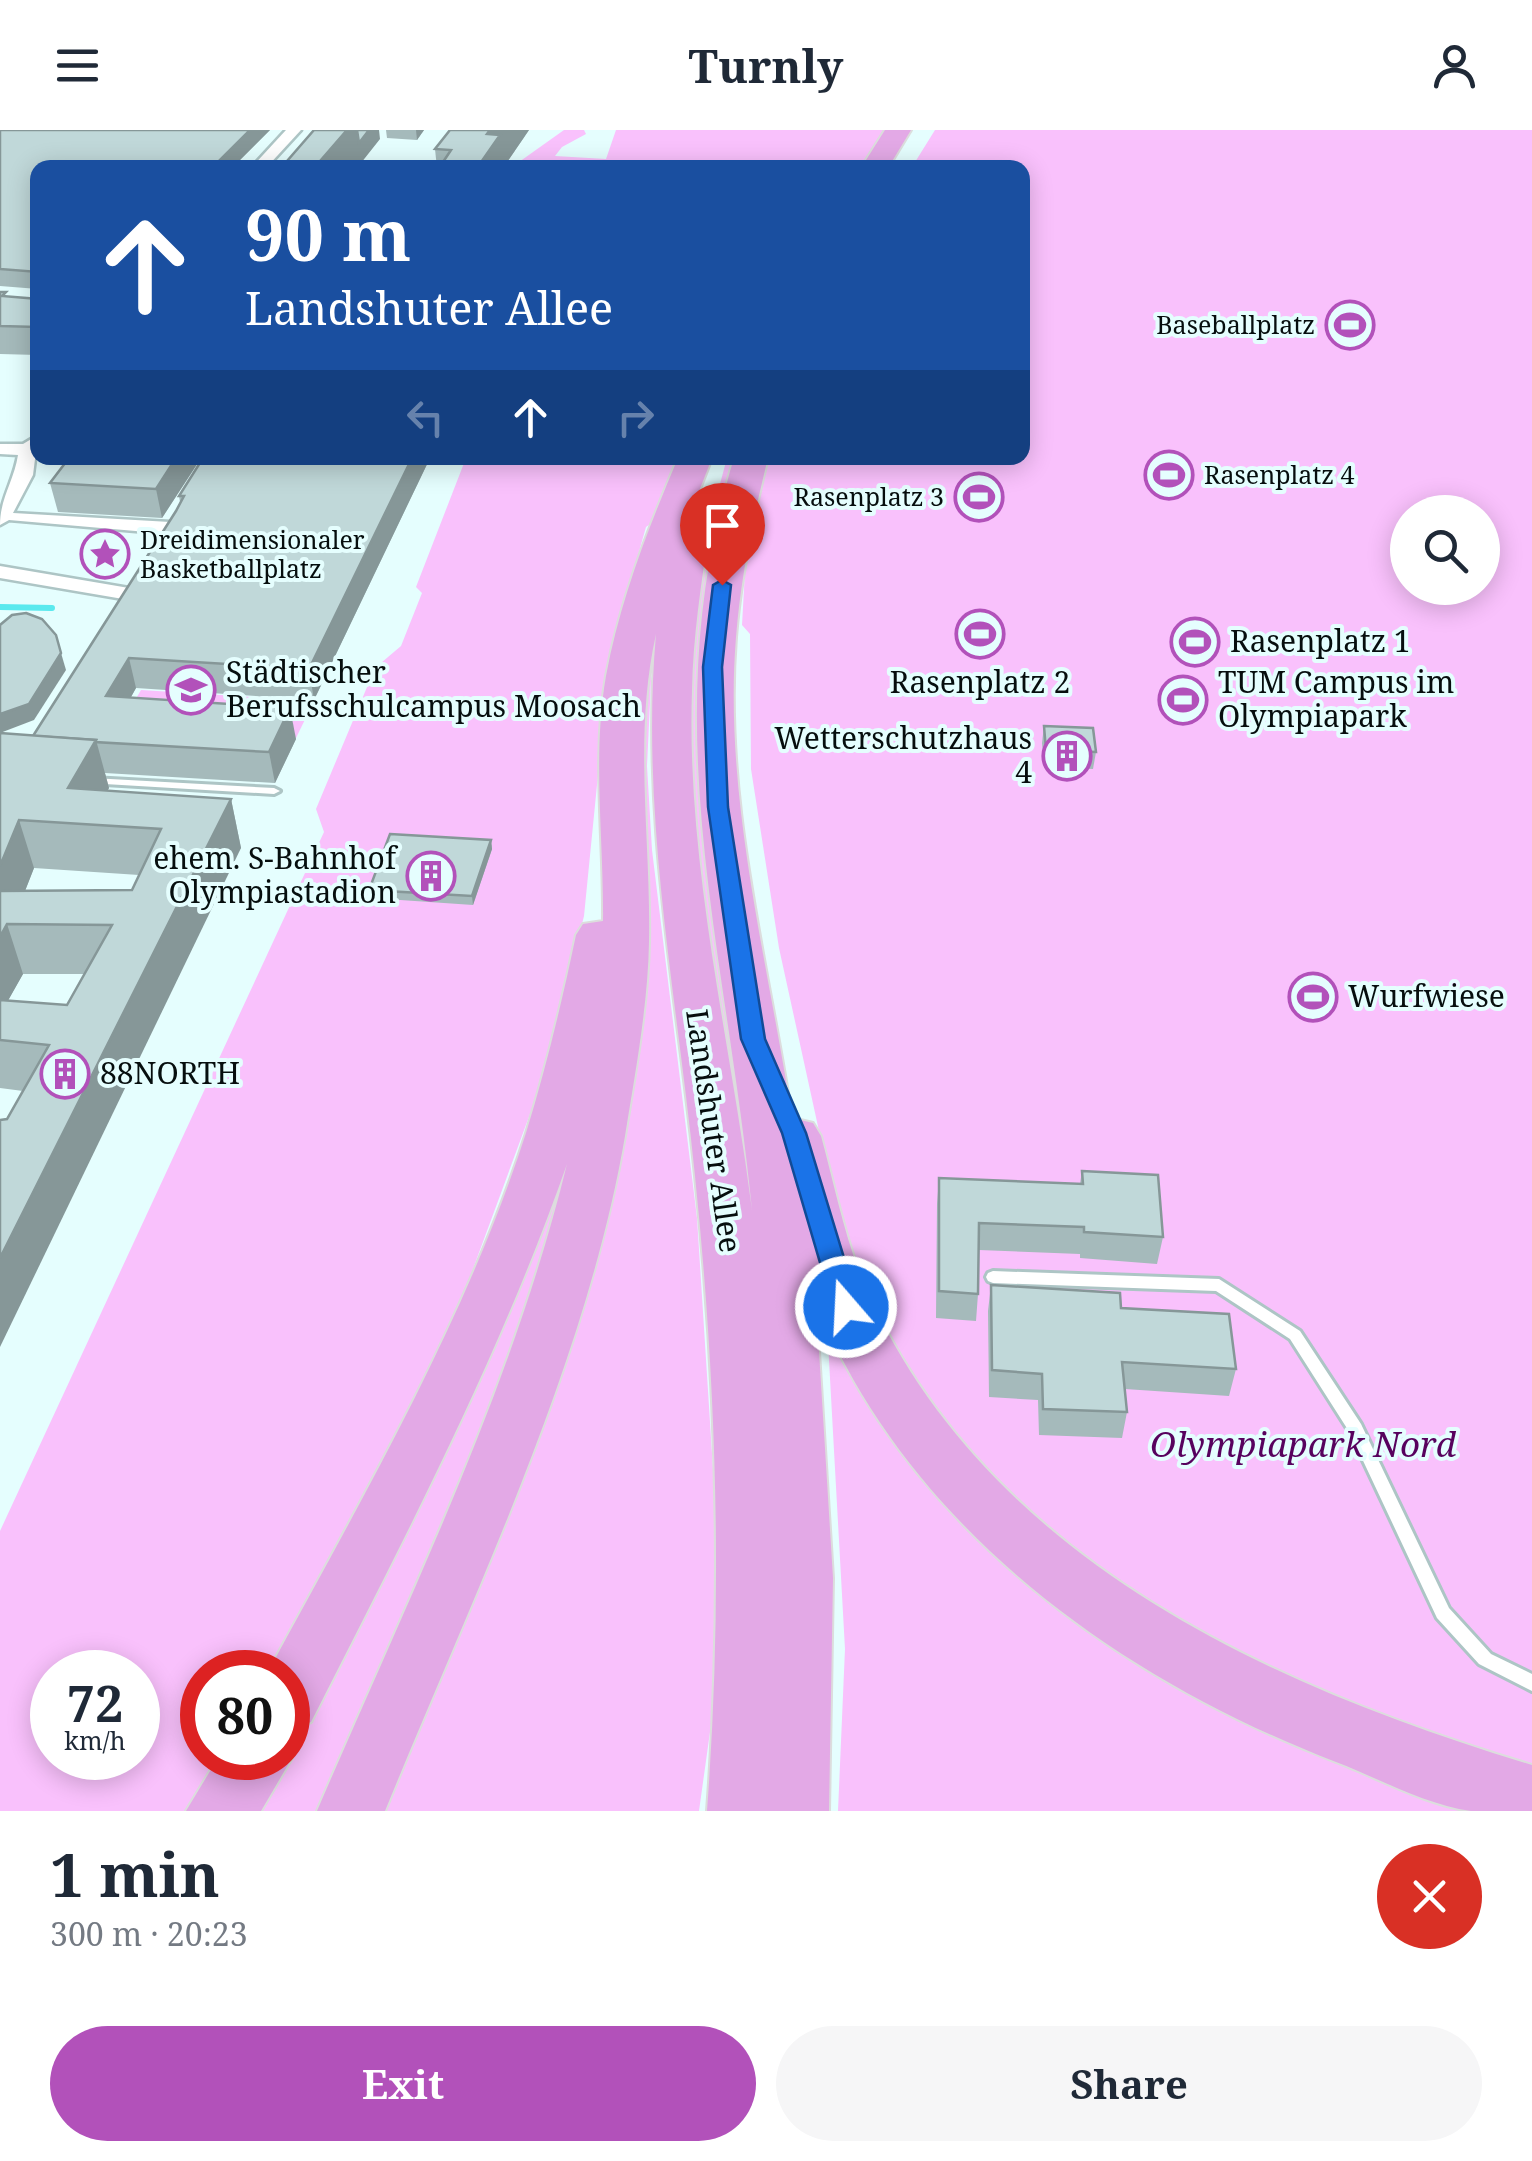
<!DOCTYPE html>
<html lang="en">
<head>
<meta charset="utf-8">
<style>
  :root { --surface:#fff; --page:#f6f6f7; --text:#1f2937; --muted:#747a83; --accent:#b251ba }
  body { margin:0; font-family:"Noto Serif",serif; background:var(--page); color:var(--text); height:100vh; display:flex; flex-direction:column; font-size:38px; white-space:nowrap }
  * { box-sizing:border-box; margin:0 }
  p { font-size:32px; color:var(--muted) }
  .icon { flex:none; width:55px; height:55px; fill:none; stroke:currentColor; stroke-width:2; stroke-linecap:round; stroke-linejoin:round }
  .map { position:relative; height:1681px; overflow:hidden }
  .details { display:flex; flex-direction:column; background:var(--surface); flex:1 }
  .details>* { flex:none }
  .hud { position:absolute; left:30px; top:30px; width:1000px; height:305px; border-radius:20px; box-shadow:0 5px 25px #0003; background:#1a4fa0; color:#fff; overflow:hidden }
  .buttons { position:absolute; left:1390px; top:365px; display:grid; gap:20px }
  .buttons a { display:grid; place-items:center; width:110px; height:110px; border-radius:50%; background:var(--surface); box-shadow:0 5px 25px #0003; font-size:50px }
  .speed { position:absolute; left:30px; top:1520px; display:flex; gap:20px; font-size:50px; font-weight:700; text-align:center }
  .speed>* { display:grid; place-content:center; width:130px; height:130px; border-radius:50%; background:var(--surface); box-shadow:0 5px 25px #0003; line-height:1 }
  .speed small { font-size:25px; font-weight:400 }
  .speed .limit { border:15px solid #d22; background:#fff; color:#111 }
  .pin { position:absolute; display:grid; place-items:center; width:85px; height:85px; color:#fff; margin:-102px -42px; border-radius:50% 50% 50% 0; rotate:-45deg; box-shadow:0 0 10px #0007 }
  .pin .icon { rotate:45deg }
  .me { position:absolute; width:110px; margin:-55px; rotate:341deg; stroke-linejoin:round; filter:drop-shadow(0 0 8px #0008) }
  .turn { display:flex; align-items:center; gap:35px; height:210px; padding:0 50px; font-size:45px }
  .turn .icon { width:130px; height:130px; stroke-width:2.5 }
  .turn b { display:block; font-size:70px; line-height:85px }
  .lanes { display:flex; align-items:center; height:95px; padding:0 50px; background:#0003; justify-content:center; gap:50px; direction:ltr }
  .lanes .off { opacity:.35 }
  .round { display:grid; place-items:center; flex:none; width:105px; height:105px; border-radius:52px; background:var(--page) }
  .head { display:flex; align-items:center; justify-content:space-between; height:170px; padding:0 50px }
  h1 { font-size:60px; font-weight:700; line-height:75px }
  .primary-button { display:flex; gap:20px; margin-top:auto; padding:20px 50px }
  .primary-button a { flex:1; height:115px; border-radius:60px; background:var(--accent); color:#fff; font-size:40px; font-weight:700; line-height:115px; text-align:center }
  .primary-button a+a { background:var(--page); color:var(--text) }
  header { display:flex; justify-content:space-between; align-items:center; height:130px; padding:0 50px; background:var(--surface); font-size:45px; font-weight:700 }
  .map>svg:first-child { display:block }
  .green { fill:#f9c1fc; fill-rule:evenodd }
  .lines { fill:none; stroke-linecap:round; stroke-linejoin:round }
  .stream { stroke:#5ae9ee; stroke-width:6 }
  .lane-casing { stroke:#adc5c5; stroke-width:6 }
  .street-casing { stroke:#adc5c5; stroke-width:5 }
  .highway-casing { stroke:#dcdddd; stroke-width:4 }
  .lane { fill:#fff; fill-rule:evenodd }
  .street { fill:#fff; fill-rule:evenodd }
  .highway { fill:#e3a9e6; fill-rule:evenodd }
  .wall { fill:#a5babb; fill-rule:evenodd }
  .shaded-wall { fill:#869798 }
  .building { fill:#c0d8d9; stroke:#869798; stroke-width:2.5 }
  .route { fill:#1a73e8; stroke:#114b97; stroke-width:2.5 }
  .labels { text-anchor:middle; stroke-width:8; stroke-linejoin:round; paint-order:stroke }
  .far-poi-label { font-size:25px; fill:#060e0e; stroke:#e5fefe; text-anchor:end }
  .poi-label { font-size:30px; fill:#060e0e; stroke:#e5fefe; text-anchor:start }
  .street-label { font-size:30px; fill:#060e0e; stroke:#e5fefe }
  .near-park-label { font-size:35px; font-style:italic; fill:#57025e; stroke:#e5fefe }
</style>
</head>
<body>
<header><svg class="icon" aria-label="menu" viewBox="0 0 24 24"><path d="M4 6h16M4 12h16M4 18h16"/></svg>Turnly<svg class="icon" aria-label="person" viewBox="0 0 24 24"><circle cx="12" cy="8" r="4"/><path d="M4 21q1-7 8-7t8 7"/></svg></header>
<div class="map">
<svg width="1532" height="1681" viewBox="0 0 1532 1681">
  <rect width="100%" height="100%" fill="#e5fefe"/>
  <g class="green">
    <polygon points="564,0 584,0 586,4 562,17 555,26 606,29 616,0 890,0 865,37 617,38 519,32"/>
    <path d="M935,0H1532V1642L1263,1550L1033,1399L891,1220L840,1097L779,818L751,639L750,504L742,495L747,405L763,328H1022V38L912,37ZM1408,382H1482V458H1408Z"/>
    <path d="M466,328H683L656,390L646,397L610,524L584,786L544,946L445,1215L288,1516L272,1542H202V1628H227L189,1681H0V1401L324,702L316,679L375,538L401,516L422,463L416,457ZM52,1542H138V1628H52Z"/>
    <polygon points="727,328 741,328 728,361 702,656 704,723 761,1082 774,1681 684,657 696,443"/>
    <polygon points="654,488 647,636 652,720 697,1088 720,1449 716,1559 699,1681 385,1681 535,1285"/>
    <polygon points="141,560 314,571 296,608 120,596"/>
    <polygon points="600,912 524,1222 324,1681 244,1681 281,1628 288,1628 288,1618 406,1393"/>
    <polygon points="826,1176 1009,1418 1526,1681 838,1681 845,1519"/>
  </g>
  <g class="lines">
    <polyline class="stream" points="0,477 52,478"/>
    <g class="lane-casing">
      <g id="lane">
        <polygon points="92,648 274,658 280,661 274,664 88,653 86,651 88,649"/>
        <polygon points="993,1141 1219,1149 1300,1201 1361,1294 1449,1478 1491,1524 1532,1544 1532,1561 1479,1534 1437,1488 1350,1303 1290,1209 1216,1161 993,1153 988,1151 986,1147 988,1143"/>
      </g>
    </g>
    <g class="street-casing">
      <g id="street">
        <polygon points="286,0 301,0 266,38 251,38"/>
        <path d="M38,305L33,345L13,383L170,392L180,398L170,404L9,390L0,395C0,368 14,351 18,325L0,324V314H23Z"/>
        <polygon points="0,436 129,458 139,464 129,470 0,448"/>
      </g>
    </g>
    <g class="highway-casing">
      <g id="highway">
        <polygon points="885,0 911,0 888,38 861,38"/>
        <path d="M678,328H712L687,392L704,394L709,402C701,455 693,507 692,560C686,735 730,908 752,1080C726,815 653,594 734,328H768C753,388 741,445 736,507C723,668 768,830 792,988L813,993L821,1006C836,1061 847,1120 872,1172C996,1433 1271,1556 1532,1635V1681C1512,1681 1491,1681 1471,1681C1426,1675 1378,1648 1336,1632C1116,1547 908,1397 816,1173L833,1448L829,1681H707C723,1468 717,1258 695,1046C677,865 640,687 656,504C633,607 651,708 649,812C648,875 635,944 625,1006C586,1234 472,1467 385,1681H317C408,1469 512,1259 567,1034C499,1228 404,1409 311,1592L288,1600V1542H268C362,1368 465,1193 526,1003C546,938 562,872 576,805L583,794L603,791C604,710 592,626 606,546C620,470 648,399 678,328Z"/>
        <polygon points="288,1619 292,1628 261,1681 186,1681 218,1628 288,1628"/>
      </g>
    </g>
    <use href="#lane" class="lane"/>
    <use href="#street" class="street"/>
    <use href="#highway" class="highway"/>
  </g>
  <g class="wall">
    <polygon points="0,0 270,0 232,38 38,38 38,159 0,156"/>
    <polygon points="386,0 424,0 417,10 387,8"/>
    <polygon points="529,0 503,38 437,38 435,19"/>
    <polygon points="0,162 8,167 38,169 38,225 0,224"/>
    <polygon points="69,328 201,328 162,388 58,382 50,353"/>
    <path d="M203,328H430L314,570L136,558L131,567L296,609L275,653L105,643L109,658L107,661L231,669L241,718L7,989L23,961L0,958V603L33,606L176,381L180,372L179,366ZM34,738L139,745L132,760L25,761ZM23,844H84L67,875L8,870Z"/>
    <polygon points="1044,596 1096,622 1093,639 1044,637 1042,613"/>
    <polygon points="491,710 492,719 473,775 371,768 369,760"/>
    <polygon points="1082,1041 1163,1107 1157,1134 1080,1128 1080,1124 979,1120 978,1164 976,1191 936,1188 937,1074 939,1048 1080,1054"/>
    <polygon points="991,1155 1121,1178 1236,1239 1229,1266 1125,1259 1127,1282 1122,1308 1039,1305 1038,1270 989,1267 988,1181"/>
  </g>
  <g class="shaded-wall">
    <polygon points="250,0 270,0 232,38 212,38"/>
    <polygon points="347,0 379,0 380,9 361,33 362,38 314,38"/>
    <polygon points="416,0 424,0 417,10"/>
    <polygon points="490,0 529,0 503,38 477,38 487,4"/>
    <polygon points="176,328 201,328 162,388 156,359"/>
    <polygon points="412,328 430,328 314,570 309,539"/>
    <polygon points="61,523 66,540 34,590 0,603 0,584"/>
    <polygon points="129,528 136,558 114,597 106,566"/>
    <polygon points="290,578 296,609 275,653 269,622"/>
    <polygon points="96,610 109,658 88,694 68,658"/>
    <polygon points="231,669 241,718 0,1217 0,1128"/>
    <polygon points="19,690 34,738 12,794 7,794 23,844 0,885 0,736"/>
    <polygon points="491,710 492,719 473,775 472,766"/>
  </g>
  <g class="building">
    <polygon points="0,0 250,0 212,38 156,38 107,35 104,38 38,38 38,142 0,139"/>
    <polygon points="314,0 347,0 314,38 281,38"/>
    <polygon points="357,0 369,0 359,13"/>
    <polygon points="450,0 490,0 487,4 500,5 477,38 439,38 451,20 435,19"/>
    <polygon points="0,162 6,162 2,166 38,169 38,197 0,196"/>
    <polygon points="69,328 176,328 156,359 50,353"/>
    <polygon points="203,328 412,328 309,539 129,528 106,566 290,578 269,622 95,612 96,610 33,606 176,381 184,366 179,366"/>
    <polygon points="26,483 42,489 56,505 61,523 29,574 0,584 0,495 12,485"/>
    <polygon points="1044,596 1093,598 1096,622 1046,620"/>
    <polygon points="0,603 96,610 68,658 231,669 0,1128 0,990 7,989 49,915 0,910 0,870 67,875 112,795 7,794 0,807 0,761 132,760 161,699 19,690 0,736"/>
    <polygon points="390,704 491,710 472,766 369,760"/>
    <polygon points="1082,1041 1158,1045 1163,1107 1084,1102 1084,1097 979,1093 978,1164 939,1161 939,1048 1083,1054"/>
    <polygon points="991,1155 1120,1163 1121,1178 1229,1184 1236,1239 1122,1232 1127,1282 1043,1279 1042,1244 992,1240"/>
  </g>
  <polygon class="route" points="722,450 731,455 722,537 728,677 765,909 806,1003 859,1177 846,1187 833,1177 782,1003 741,909 708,677 703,537 713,455"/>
  <defs>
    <g id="stadium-ring" transform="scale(2.5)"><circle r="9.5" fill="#e5fefe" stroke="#b251ba" stroke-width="1.5"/><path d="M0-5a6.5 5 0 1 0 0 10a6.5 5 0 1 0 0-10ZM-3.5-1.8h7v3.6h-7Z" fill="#b251ba"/></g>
    <g id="sight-ring" transform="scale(2.5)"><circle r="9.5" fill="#e5fefe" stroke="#b251ba" stroke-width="1.5"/><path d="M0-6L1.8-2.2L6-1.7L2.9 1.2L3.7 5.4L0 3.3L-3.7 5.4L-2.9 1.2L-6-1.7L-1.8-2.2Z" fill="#b251ba"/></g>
    <g id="school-ring" transform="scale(2.5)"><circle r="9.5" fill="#e5fefe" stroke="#b251ba" stroke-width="1.5"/><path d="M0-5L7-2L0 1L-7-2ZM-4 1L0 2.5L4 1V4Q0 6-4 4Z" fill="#b251ba"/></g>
    <g id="building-ring" transform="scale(2.5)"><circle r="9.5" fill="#e5fefe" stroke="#b251ba" stroke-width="1.5"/><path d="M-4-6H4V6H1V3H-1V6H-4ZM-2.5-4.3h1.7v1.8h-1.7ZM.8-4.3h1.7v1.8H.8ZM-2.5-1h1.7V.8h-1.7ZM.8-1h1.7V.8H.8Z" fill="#b251ba"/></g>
  </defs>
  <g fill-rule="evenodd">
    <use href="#stadium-ring" x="1350" y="195"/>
    <use href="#stadium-ring" x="1169" y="345"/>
    <use href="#stadium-ring" x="979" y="367"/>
    <use href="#sight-ring" x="105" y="424"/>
    <use href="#stadium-ring" x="980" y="504"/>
    <use href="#stadium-ring" x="1195" y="512"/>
    <use href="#school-ring" x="191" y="560"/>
    <use href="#stadium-ring" x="1183" y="570"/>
    <use href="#building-ring" x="1067" y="626"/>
    <use href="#building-ring" x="431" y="746"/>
    <use href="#stadium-ring" x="1313" y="867"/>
    <use href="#building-ring" x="65" y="944"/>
  </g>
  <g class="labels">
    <g class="far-poi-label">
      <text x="1315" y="204">Baseballplatz</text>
      <text x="1204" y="354" text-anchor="start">Rasenplatz 4</text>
      <text x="944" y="376">Rasenplatz 3</text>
      <text x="140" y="419" text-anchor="start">Dreidimensionaler<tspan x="140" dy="29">Basketballplatz</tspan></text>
    </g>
    <g class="poi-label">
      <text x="1230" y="522">Rasenplatz 1</text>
      <text x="226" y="553">Städtischer<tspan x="226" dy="34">Berufsschulcampus Moosach</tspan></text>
      <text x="980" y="563" text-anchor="middle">Rasenplatz 2</text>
      <text x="1218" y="563">TUM Campus im<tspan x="1218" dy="34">Olympiapark</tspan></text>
      <text x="1032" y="619" text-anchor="end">Wetterschutzhaus<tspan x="1032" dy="34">4</tspan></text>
      <text x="396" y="739" text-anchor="end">ehem. S-Bahnhof<tspan x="396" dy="34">Olympiastadion</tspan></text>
      <text x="1348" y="877">Wurfwiese</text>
      <text x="100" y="954">88NORTH</text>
    </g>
    <g class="street-label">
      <text transform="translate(713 1001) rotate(82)" y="10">Landshuter Allee</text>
    </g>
    <g class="near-park-label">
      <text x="1303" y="1327">Olympiapark Nord</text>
    </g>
  </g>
</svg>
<div class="buttons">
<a><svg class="icon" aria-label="search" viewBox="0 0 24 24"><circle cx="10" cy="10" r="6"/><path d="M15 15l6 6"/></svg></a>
</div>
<div class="speed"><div>72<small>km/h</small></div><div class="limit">80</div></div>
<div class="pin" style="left:722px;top:455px;background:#d93025"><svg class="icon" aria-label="arrive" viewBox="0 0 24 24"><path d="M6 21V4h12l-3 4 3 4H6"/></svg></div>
<svg class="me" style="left:846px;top:1177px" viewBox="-20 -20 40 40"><circle r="17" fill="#1a73e8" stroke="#fff" stroke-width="3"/><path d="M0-11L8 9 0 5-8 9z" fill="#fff"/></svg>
<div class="hud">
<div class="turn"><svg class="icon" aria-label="ahead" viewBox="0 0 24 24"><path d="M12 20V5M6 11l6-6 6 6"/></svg><div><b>90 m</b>Landshuter Allee</div></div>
<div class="lanes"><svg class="icon off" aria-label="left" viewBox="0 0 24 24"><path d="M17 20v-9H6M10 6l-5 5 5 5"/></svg><svg class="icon" aria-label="ahead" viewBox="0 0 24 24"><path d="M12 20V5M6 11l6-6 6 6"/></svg><svg class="icon off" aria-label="right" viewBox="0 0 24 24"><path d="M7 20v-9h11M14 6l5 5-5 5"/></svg></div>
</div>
</div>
<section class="details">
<div class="head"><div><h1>1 min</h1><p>300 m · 20:23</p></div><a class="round" style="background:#d93025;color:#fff"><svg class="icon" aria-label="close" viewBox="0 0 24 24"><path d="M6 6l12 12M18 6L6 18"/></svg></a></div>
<div class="primary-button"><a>Exit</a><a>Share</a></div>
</section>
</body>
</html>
